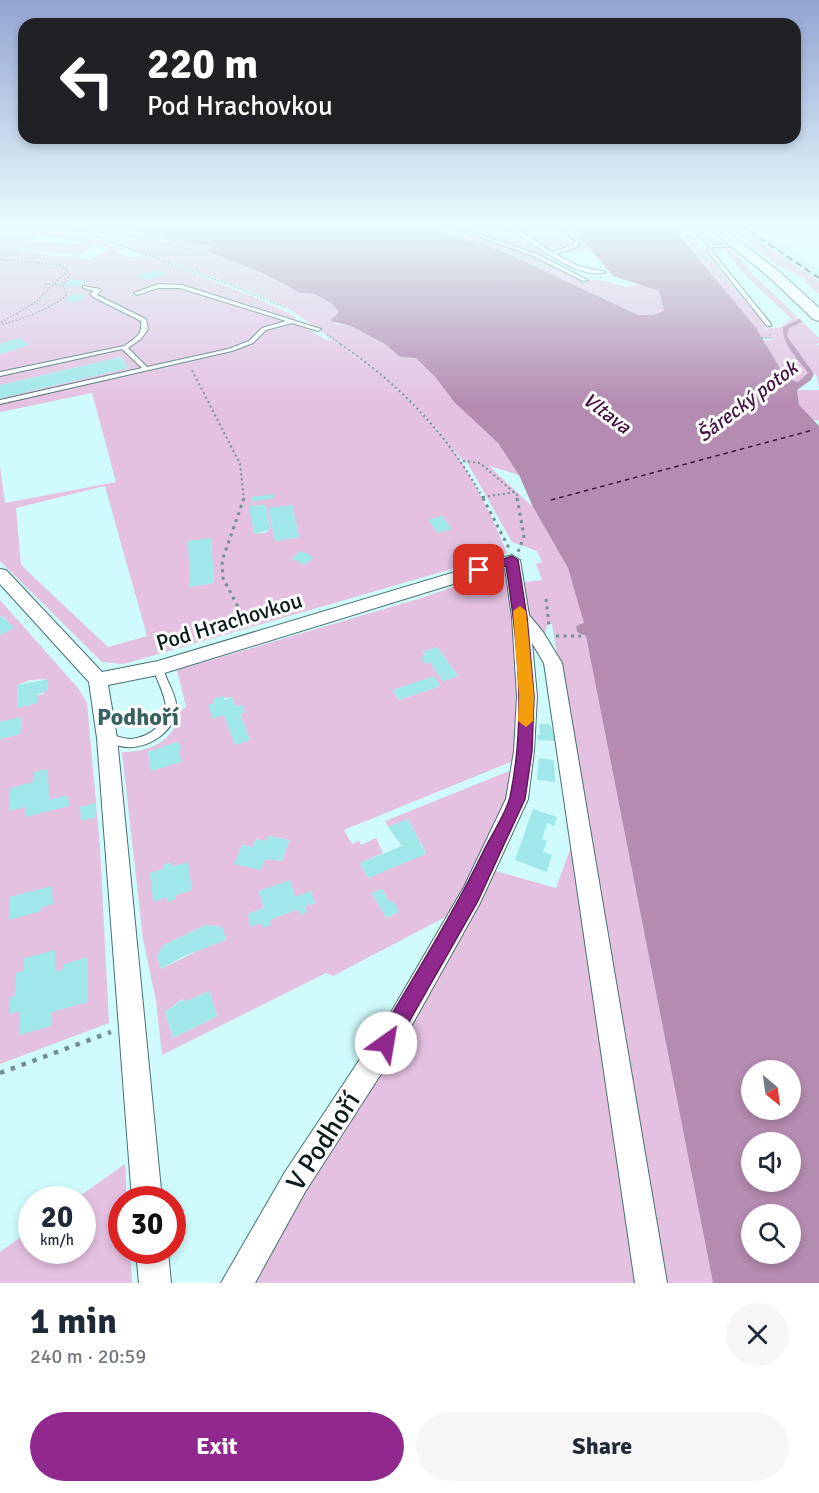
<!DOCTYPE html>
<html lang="en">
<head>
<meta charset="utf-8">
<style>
  :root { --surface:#fff; --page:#f6f6f7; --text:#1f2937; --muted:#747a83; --accent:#90288d }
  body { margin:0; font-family:Signika,sans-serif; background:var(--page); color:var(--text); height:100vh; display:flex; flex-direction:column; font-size:22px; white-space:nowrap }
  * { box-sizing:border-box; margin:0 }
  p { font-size:20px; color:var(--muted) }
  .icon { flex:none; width:33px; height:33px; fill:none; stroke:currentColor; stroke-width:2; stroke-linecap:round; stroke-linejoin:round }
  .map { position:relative; height:1283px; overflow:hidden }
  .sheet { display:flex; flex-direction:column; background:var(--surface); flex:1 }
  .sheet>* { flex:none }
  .banner { position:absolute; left:18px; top:18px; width:783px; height:126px; border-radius:18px; box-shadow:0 3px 9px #0003; background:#202124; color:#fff; overflow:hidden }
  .needle { width:39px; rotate:151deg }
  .tools { position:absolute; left:741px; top:1060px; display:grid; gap:12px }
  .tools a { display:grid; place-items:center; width:60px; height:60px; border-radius:50%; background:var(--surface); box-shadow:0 3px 9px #0003; font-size:30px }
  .speed { position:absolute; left:18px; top:1186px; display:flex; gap:12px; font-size:30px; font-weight:700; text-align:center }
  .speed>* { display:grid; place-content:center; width:78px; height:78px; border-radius:50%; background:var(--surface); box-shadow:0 3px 9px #0003; line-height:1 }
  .speed small { font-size:15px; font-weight:400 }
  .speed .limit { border:9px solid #d22; background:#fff; color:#111 }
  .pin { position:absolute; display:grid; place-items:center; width:51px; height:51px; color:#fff; margin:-26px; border-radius:12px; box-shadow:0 3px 9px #0006 }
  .me { position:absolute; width:66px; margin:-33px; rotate:32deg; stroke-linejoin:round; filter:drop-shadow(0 0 4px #0008) }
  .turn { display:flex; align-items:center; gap:21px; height:126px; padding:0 30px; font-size:27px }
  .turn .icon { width:78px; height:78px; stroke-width:2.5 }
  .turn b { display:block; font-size:42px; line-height:51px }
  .round { display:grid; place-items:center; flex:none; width:63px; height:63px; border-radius:32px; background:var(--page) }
  .overview { display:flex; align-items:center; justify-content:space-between; height:102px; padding:0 30px }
  h1 { font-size:36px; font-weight:700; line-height:45px }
  .button { display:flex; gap:12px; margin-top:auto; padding:12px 30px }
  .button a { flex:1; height:69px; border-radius:36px; background:var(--accent); color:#fff; font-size:24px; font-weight:700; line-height:69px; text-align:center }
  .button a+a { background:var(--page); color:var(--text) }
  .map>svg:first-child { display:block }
  .built { fill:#bbf1f2 }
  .green { fill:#e4c1e1; fill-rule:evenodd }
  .water { fill:#b48bb1; fill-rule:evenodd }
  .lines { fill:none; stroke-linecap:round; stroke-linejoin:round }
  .ferry { stroke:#441242; stroke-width:1.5; stroke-dasharray:4.5 4; stroke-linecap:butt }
  .building { fill:#a0e7e9 }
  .service-casing { stroke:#497072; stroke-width:2 }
  .minor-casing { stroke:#497072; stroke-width:2 }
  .secondary-casing { stroke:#497072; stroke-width:2 }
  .path-far3 { stroke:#729091; stroke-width:1.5; stroke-dasharray:1.5 2; stroke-linecap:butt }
  .path-far2 { stroke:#729091; stroke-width:2; stroke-dasharray:2 3; stroke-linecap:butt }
  .path-far1 { stroke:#729091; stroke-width:3; stroke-dasharray:3 4.5; stroke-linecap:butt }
  .path { stroke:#729091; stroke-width:4.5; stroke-dasharray:4.5 7; stroke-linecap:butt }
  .service { fill:#fff; fill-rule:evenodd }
  .minor { fill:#fff; fill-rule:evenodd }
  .secondary { fill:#fff; fill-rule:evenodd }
  .rail { stroke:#324849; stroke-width:2; stroke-dasharray:7 4; stroke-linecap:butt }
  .route { fill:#90288d; stroke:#5e1a5c; stroke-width:1.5 }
  .slow { fill:#f59e0b }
  .labels { text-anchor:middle; stroke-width:6; stroke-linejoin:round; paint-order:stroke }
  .far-water-label { font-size:20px; font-style:italic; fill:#441242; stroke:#fff }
  .street-label { font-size:22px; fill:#0b1b1c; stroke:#fff }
  .neighbourhood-label { font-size:24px; font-weight:bold; fill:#386061; stroke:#fff }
  .near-street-label { font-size:27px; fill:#0b1b1c; stroke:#fff }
</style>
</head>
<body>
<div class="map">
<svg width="819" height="1283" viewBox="0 0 819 1283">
  <rect width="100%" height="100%" fill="#cffbfc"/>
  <polygon class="built" points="732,225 753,225 815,266 819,268 819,285"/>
  <g class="green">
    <path d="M0,225C55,225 112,221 165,237L164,239L211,246L215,249L208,251L267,275L300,293L315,294L332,304L340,312L334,324L351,326L385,344L400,357L416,358L436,378L454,402L498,443L519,475L489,466L533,507L568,568L585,623L576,626L577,632L586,636L713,1283H660L552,624H548L544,637L521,610L518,566L524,582L542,580L536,564L542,562L537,551L512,542L467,462L463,461C418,403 379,372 319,330C308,322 298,314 285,307C221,275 151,259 85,233L82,235L126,250L113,248C121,256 132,260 143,255L154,258L254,297L293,315L300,324L326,340H332C369,366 407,394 437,429C467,464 490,511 507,553L124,664L102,662L0,561V466L5,503L116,482L92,393L0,412V398L128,368L121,357L0,385V354L28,345L20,338L0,344ZM40,235L111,248L90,260L18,251ZM105,486L147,636L108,647L21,565L16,508ZM266,505L270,530L264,533L254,534L250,506ZM292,505L299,537L275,541L269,509ZM211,539L214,583L190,587Z"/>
    <path d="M420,225H490L504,228L517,225H570L590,249L537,258L585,281C604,275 621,292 639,284L659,291L664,312L653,315H638L502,251Z"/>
    <polygon points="667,225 679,225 700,241 698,245 765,324 765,329 781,327 792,319 746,276 723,248 692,225 698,225 732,251 753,274 751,275 757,278 819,338 819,343 816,344 819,346 819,387 816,374 807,370 809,373 798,382 786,378 764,341 775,339 761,337 684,237"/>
    <polygon points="724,225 736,225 808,274 819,282 819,294 805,282 808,281 804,278 777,265 735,233 739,230"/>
    <polygon points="33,241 93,245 81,255 21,250"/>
    <polygon points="797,390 819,390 819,420 811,421 799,405"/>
    <path d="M508,568L517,629L518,759L344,830L352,844L359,841L361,845L376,838L383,853L360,863L368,878L426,853L408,819L388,827L385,821L517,768L501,826L449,915L333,976L326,973L162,1055L156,1001L143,939L122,752C147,752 177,742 178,712L186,707L177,670L418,599ZM437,647L458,676L443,681L423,652ZM434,677L440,686L399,700L393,691ZM232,697L236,707L242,705L245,712L240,714L250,740L235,744L224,715L209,705L215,703L213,699ZM177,742L181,747L179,750L181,762L151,770L148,752ZM268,836L289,840L282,861L265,859L261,870L235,864L242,845L253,847L256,839L266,841ZM170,863L172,867L187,863L192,890L176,895V899L168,901L167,897L154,901L150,873L163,869V865ZM290,881L295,897L311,891L315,903L305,906L307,912L300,914L298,909L269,920L271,925L261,923L251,926L248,914L264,908L259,891ZM382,889L389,902L399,912L386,918L372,893ZM206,925L222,927L226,940L203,948L161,969L157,956L164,945ZM209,991L217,1016L173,1038L165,1012L183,999L185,1002Z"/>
    <path d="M0,600L78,688L87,703L100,847L109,1023L0,1064V739L20,734L22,723L20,718L0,722V635L13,628L3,616L0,617ZM48,679L43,694L37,695V703L17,708L18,685L30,680Z"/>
    <polygon points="574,839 643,1283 250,1283 492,870 556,888"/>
    <polygon points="125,1164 127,1200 122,1200 122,1251 130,1251 132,1283 0,1283 0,1252 31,1230 32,1251 82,1251 82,1200 74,1200"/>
  </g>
  <path class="water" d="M92,225H420L502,251L638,315H653L664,311L659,291L613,276L570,225H667L673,227L756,328L786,378L798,382L808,373C798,359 782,345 783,327L800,319L802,322L789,328L787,336L814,374L811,380L797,390L799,405L819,426V1283H713L586,636L577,632L576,626L584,623L568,568L533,507L519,475L498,443L454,402L436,378L416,358L400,357L385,344L351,326L330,321L339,312L332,304L315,294L300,293L267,275L208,251L207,249H214L211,246L163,239L165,237L133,229ZM752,1071H790V1110H752ZM752,1143H790V1182H752ZM752,1215H790V1254H752Z"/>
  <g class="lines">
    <polyline class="ferry" points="551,500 813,430"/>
  </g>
  <g class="building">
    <polygon points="154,270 166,274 147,280 137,276"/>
    <polygon points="69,279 87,281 85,282 88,282 80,287 66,286"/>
    <polygon points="72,294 87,295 80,302 65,301"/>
    <polygon points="20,338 29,345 0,354 0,344"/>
    <polygon points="121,357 128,368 0,398 0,385"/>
    <polygon points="274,494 274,498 251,502 251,497"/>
    <polygon points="266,505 270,530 254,534 249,506"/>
    <polygon points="292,505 299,537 275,541 269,508"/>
    <polygon points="442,516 452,529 438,533 428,520"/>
    <polygon points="211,538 214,583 190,587 188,541"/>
    <polygon points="300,551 314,557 305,565 292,559"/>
    <polygon points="2,616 14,628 0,635 0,617"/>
    <polygon points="437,647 458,676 443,681 430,662 425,664 421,657 426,655 423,652"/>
    <polygon points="434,676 440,686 399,700 393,690"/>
    <polygon points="48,679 48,690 37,695 37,703 17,708 18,685"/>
    <polygon points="223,696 225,700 232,697 236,707 242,705 245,712 240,714 250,740 235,745 224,715 213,719 208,705 215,703 213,699"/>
    <polygon points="20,717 22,722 20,734 0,739 0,722"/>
    <polygon points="539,724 550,724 556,741 538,740 537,735 540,735"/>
    <polygon points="177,742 182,747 179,750 181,762 151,771 148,752"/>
    <polygon points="539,758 554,760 555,782 537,780"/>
    <polygon points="48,769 49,800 68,795 69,806 26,817 26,807 9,811 10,788 34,782 34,772"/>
    <polygon points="95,803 96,817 81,821 80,807"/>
    <polygon points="533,809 557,817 554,826 547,823 542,839 547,841 543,852 552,855 547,872 515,860"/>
    <polygon points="408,819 426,854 368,878 360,863 402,846 388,827"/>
    <polygon points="268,836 289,840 282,861 265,859 261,870 234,864 242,845 253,847 256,839 266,841"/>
    <polygon points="188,862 192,890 176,895 176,899 168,902 167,897 153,902 150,873 163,869 163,865 171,863 172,867"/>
    <polygon points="290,880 295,897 311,891 315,903 305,906 307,912 300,915 298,909 269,920 271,925 263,928 261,923 251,927 248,914 264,908 259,891"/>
    <polygon points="52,886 53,904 41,907 41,911 9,920 9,897"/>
    <polygon points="382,889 389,902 393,900 399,912 386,918 372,893"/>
    <polygon points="206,925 222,927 226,940 184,956 161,969 157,956 164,945"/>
    <polygon points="55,950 55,972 64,969 64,964 88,957 88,1002 52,1012 52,1026 19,1035 20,1011 10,1014 10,997 15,996 16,973 24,971 24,958"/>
    <polygon points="209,991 217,1016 173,1038 165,1012 184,999 185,1002"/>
  </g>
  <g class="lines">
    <g class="service-casing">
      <g id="service">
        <polygon points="446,225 451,225 537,254 588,280 583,281 533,256"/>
        <path d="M500,225C514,224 540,244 552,252L573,245L575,240L561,225H565L579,240L577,247L556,254L578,266L606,272C581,280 545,251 525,239C516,234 508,230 500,225Z"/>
        <polygon points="694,229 698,229 713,245 740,244 740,245 738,246 713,247 711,250 771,324 771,326 767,326 707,251 709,246 694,231"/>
        <path d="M158,284L182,285L321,329L318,331L292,323L266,330L253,343L232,351L0,404V400L142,368L122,349L0,376V372L124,346C135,338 143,335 141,321L93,297L90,294L94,291L83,288V286L100,289L101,290L97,295L146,319L148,329L141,339L128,348L147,367L228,349L249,341L262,328L286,321L180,288H158L137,295L134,293Z"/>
        <path d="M158,665L161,666L163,668C166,680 174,691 176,703C179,729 150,749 126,747C118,746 111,743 103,741L102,738L103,735C112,733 121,739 131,739C140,738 149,735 156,728C177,711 159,688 153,668L155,666Z"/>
      </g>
    </g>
    <g class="minor-casing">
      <g id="minor">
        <polygon points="512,555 520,560 529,615 543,632 562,663 667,1283 635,1283 544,663 532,643 537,696 534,751 528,799 480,903 408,1032 305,1192 255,1283 221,1283 285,1172 390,1014 464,887 506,799 514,751 517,696 512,617 505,568 158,675 108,685 117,738 162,1200 132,1200 97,738 89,682 0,584 0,569 6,570 102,672 158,661"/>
        <polygon points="136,1251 168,1251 171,1283 139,1283"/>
      </g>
    </g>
    <g class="secondary-casing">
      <polygon id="secondary" points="705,225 718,225 780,272 819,308 819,321 813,319 770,278"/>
    </g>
    <g class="path-far3">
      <polyline points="3,225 13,232"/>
      <polyline points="63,225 231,285 286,308"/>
      <polyline points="79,231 131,235 192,250"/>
      <polyline points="0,259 60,265 68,270 36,302 0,323"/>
      <polyline points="45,284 63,285"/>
      <path d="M2,324C26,318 48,310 67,295L63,285L70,274L67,273"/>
      <polyline points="327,335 342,345"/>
      <polyline points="762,338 770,338 770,333"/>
    </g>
    <g class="path-far2">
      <path d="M340,344C400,384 449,436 484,500"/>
      <polyline points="192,370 240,464 244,500"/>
      <polyline points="463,461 480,463 517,495 518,500"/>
      <polyline points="483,497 516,492"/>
    </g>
    <g class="path-far1">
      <polyline points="244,498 222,561 223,578 248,626"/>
      <polyline points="483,498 510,550"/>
      <polyline points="517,498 524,536 518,552"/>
      <polyline points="546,599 549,626"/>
      <polyline points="556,636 581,636"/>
    </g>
    <polyline class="path" points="0,1073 111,1032"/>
    <use href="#service" class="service"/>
    <use href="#minor" class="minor"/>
    <use href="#secondary" class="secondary"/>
    <polyline class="rail" points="741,225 819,278"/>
  </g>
  <linearGradient id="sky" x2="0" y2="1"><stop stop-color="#93a4d2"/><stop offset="0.56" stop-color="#e9fdfe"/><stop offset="1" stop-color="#e9fdfe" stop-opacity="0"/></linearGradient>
  <rect width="819" height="404" fill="url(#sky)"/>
  <path class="route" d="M512,556L518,560L527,617L534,696L532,751L525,799L478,901L393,1050L386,1053L379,1050L376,1043L379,1036C416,973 455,911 486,846C494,831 506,813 510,797C526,721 518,642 506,566L479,574L472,570Z"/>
  <polygon class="slow" points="520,606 526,611 534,696 533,721 526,727 518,721 519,696 513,611"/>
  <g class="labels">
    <g class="far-water-label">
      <text transform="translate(747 401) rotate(-37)" y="7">Šárecký potok</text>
      <text transform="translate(607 413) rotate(37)" y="7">Vltava</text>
    </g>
    <g class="street-label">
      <text transform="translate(229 621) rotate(-17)" y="8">Pod Hrachovkou</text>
    </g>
    <g class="neighbourhood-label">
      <text x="138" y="725">Podhoří</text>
    </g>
    <g class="near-street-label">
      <text transform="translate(323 1141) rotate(-57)" y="9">V Podhoří</text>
    </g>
  </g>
</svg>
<div class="tools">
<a><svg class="needle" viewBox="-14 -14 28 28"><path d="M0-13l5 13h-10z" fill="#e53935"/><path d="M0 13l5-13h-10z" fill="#747a83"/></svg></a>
<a><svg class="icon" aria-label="sound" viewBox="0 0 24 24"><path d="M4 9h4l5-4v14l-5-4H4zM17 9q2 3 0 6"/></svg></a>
<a><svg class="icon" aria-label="search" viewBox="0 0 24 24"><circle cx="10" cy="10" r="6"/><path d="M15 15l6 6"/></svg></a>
</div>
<div class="speed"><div>20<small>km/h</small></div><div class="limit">30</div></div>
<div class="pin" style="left:479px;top:570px;background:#d93025"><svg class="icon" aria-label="arrive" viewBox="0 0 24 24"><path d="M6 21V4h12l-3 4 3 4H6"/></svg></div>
<svg class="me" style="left:386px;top:1043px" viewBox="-20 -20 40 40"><circle r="19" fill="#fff"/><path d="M0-13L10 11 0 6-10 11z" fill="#90288d"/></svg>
<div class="banner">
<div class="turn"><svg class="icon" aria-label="left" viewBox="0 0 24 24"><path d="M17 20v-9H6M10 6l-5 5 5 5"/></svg><div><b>220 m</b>Pod Hrachovkou</div></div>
</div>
</div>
<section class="sheet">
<div class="overview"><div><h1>1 min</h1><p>240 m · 20:59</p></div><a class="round"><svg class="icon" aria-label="close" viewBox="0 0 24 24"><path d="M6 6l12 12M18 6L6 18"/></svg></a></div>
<div class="button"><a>Exit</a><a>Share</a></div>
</section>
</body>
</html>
